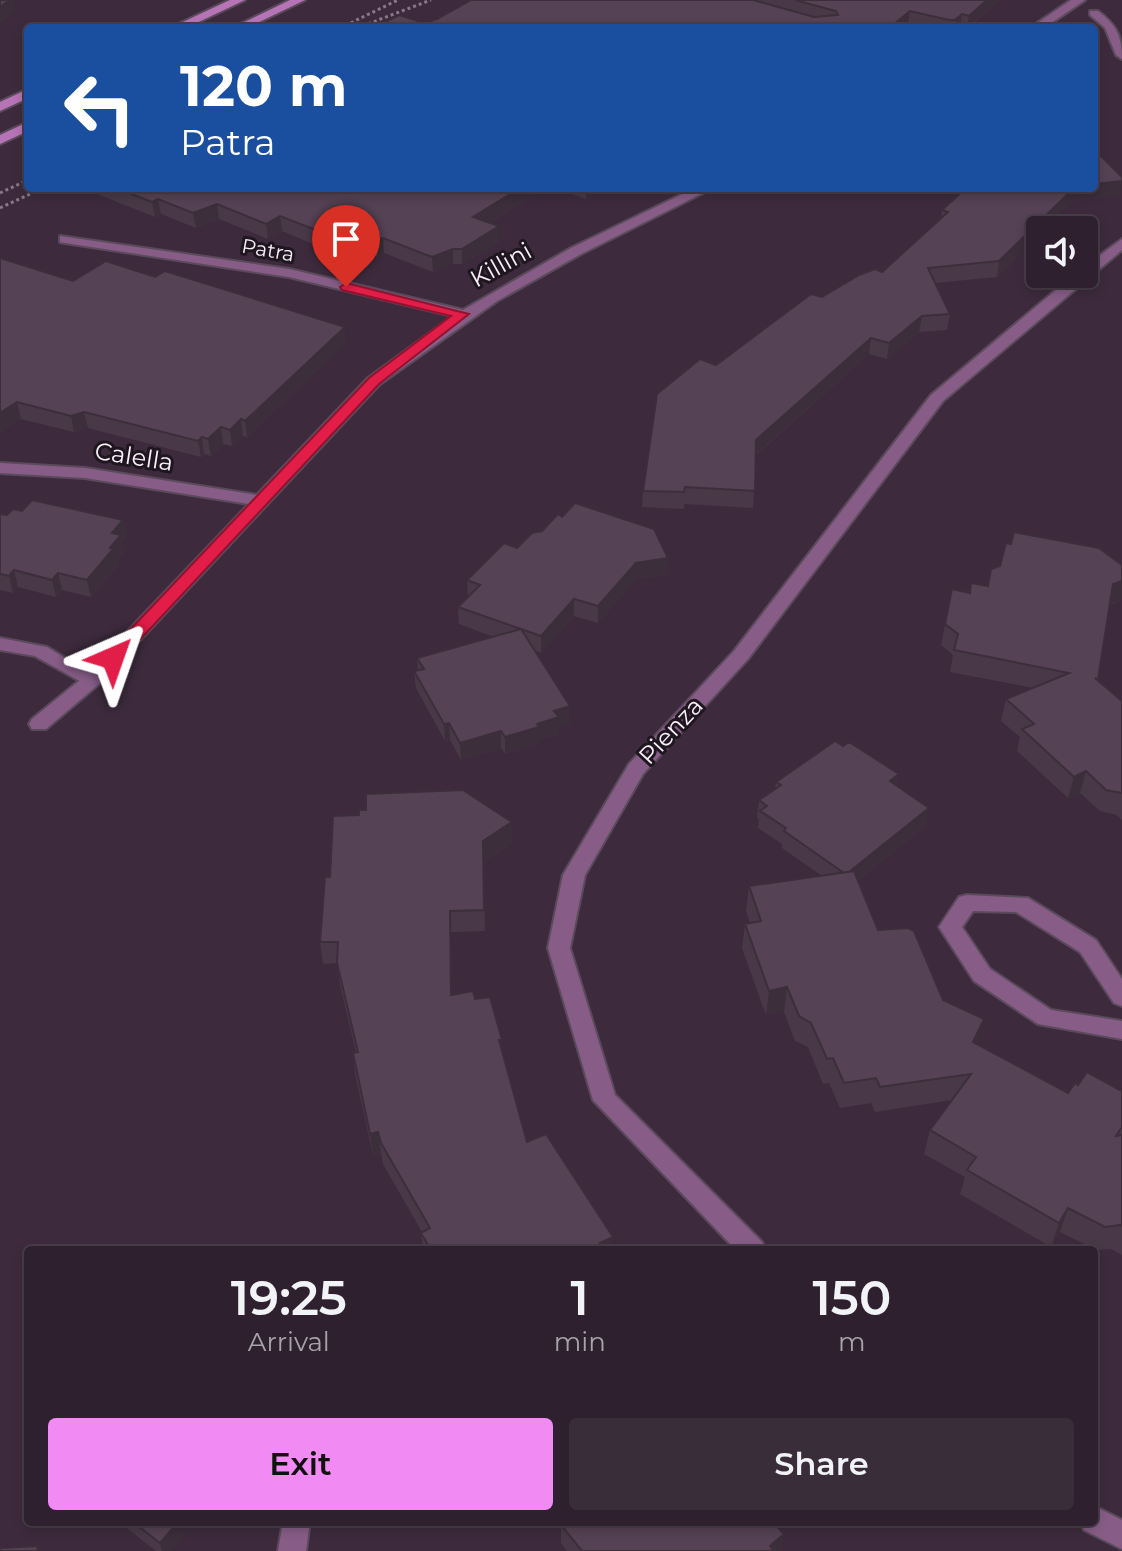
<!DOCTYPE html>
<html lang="en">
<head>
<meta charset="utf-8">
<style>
  :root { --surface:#2e202e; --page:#3a2d3a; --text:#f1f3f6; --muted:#a7a3aa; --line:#493e4a; --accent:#f28af3 }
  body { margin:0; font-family:Montserrat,sans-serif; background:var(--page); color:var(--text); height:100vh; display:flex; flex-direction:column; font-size:30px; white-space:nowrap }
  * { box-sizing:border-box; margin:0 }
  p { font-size:26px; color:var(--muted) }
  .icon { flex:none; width:44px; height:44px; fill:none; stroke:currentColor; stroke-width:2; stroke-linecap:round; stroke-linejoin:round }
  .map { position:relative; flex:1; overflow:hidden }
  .panel { position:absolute; left:24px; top:1246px; width:1074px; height:280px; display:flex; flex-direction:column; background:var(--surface); border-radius:8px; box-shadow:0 4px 12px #0003,0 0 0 2px var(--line) }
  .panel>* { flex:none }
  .hud { position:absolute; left:24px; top:24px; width:1074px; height:168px; border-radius:8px; box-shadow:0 4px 12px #0003,0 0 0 2px var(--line); background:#1a4fa0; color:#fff; overflow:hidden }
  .controls { position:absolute; left:1026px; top:216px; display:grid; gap:16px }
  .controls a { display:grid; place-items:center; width:72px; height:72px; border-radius:8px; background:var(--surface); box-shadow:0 4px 12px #0003,0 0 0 2px var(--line); font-size:40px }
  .pin { position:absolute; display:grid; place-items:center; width:68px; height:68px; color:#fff; margin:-82px -34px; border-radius:50% 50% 50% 0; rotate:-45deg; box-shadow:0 0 8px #0007 }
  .pin .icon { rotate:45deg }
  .me { position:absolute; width:88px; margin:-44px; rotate:43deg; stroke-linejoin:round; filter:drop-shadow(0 0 6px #0008) }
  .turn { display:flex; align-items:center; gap:28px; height:168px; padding:0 24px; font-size:36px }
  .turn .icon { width:104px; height:104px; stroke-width:2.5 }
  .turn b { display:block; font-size:56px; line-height:68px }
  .eta { display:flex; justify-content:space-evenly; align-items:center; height:136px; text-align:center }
  .eta b { font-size:48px; font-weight:600; line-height:56px }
  .button { display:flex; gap:16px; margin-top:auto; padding:16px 24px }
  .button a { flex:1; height:92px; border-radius:8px; background:var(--accent); color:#111; font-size:32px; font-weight:600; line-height:92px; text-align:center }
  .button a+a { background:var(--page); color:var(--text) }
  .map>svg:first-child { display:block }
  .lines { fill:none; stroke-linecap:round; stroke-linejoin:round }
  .service-casing { stroke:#5b4a5b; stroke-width:4 }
  .minor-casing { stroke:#5b4a5b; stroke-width:4 }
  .secondary-casing { stroke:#5b4a5b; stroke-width:4 }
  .path { stroke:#887888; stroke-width:3; stroke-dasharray:3 3; stroke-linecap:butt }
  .service { fill:#875d87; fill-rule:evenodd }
  .minor { fill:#875d87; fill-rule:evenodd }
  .secondary { fill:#b674b6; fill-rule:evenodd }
  .wall { fill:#493948 }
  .shaded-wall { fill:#3c2e3b }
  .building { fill:#554254; stroke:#3c2e3b; stroke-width:2 }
  .route { fill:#e11d48; stroke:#92132f; stroke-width:2 }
  .labels { text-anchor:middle; stroke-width:6; stroke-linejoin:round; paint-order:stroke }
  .far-street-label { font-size:20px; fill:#fbeffb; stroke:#1f171f }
  .street-label { font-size:24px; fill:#fbeffb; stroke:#1f171f }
</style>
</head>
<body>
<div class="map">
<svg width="1122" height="1551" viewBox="0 0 1122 1551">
  <rect width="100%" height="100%" fill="#3d2b3d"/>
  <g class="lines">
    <g class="service-casing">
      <g id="service">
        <path d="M1090,11H1098C1116,25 1122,35 1122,59L1116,55L1105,28L1090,15Z"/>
        <polygon points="0,638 47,647 101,680 92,686 85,684 35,656 0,650"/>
        <polygon points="967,895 1028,898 1096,940 1122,979 1122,1006 1114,1003 1080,952 1016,912 973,911 962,927 990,969 1051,1010 1122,1021 1122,1039 1038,1024 974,981 939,927 959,897"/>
        <polygon points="283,1522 307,1522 309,1528 306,1551 278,1551"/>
      </g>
    </g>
    <g class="minor-casing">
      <g id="minor">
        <polygon points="1071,0 1085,0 1044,28 1030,28"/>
        <polygon points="695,188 713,188 581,254 497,301 380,384 99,684 46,729 32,729 29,724 32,719 85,676 249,504 85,478 0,473 0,463 85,468 257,495 368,378 453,316 289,277 65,243 60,242 60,236 289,269 463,310 571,248"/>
        <polygon points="1122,239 1122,250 943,401 748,659 643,774 585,875 570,948 615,1095 762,1242 766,1250 736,1250 593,1100 548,948 563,875 629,764 734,651 931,395 1075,274 1084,274 1084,267"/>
        <polygon points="1094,1506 1122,1520 1122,1549 1084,1530 1081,1522 1094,1522"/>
      </g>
    </g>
    <g class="secondary-casing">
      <g id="secondary">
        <polygon points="230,0 245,0 186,28 170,28"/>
        <polygon points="290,0 305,0 247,28 232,28"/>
        <polygon points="28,89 28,98 0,111 0,102"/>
        <polygon points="28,122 28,131 0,144 0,135"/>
      </g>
    </g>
    <g class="path">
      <polyline points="340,28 398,0"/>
      <polyline points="357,28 431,0"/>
      <polyline points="0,193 28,180"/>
      <polyline points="0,208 43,188"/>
    </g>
    <use href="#service" class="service"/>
    <use href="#minor" class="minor"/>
    <use href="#secondary" class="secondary"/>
  </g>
  <g class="wall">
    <polygon points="471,0 1000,0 968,28 921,28 908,25 905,28 373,28 424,23 437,19"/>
    <polygon points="86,188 545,188 489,223 499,242 462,264 453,264 433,272 384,253 378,257 337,241 322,248 282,231 268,239 219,219 196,228 161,214 155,217 87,190"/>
    <polygon points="555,188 604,188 586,199"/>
    <polygon points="1120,196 1072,201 1044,230 1040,230 1040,234 997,277 935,283 950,314 947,330 919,332 887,359 869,354 756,455 753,508 684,504 684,509 642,507 643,491 716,365 822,297 882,272 941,218 942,210"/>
    <polygon points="73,281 346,343 247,437 243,436 232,446 223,444 211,456 204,454 201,457 88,428 74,432 21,419 0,432"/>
    <polygon points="0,514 7,515 123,520 127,537 122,542 124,552 117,560 118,565 91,597 62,590 56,597 18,587 13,593 0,590"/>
    <polygon points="562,517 668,558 667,575 636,579 598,623 574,616 541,653 536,651 570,723 559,726 559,734 539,740 539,744 505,754 501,748 461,760 450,740 445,741 416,688 414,671 418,671 417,658 494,637 459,624 458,607 468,597 467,580"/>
    <polygon points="1122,565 1122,600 1110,605 1097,680 1122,701 1122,820 1117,815 1100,811 1080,793 1068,798 1017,751 1020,737 1001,721 1006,699 1033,688 950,672 953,655 941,645 952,589 969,593 971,583 988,586"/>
    <polygon points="843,746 899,774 897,786 926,826 857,881 878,930 943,1000 977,1045 1068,1093 1078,1085 1122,1091 1122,1255 1111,1249 1096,1250 1060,1232 1051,1247 960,1194 965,1177 924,1154 930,1130 952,1100 875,1112 871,1103 840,1108 829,1083 823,1084 808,1047 795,1041 784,1012 766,1015 742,948 745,924 750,923 746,911 749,886 822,876 782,848 782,844 758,828 759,819 757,818 759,800 775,789 776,782"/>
    <polygon points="512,822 512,843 484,862 485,931 451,932 452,995 475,999 502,1053 527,1142 613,1250 423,1250 421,1233 422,1232 383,1164 381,1153 373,1155 355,1074 353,1053 356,1052 340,985 337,963 323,964 320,942 330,877"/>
    <polygon points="119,1522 195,1522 170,1551 156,1551"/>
    <polygon points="561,1525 784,1534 780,1551 567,1551 561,1543"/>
  </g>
  <g class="shaded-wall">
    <polygon points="10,0 13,0 16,11 0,23 0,7"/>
    <polygon points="987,0 1000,0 967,28 969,16"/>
    <polygon points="910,11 908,25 905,28 889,28"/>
    <polygon points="962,14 960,28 954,28 955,20"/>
    <polygon points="1122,181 1120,196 1072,201 1044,230 1040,230 1040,234 997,277 999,261 1074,188 1094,188 1094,184"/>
    <polygon points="520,188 545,188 474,232 473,217"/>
    <polygon points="586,188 604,188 586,199"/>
    <polygon points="158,199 161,214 155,217 152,202"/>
    <polygon points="217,204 219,219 196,228 193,213"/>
    <polygon points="280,216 282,231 268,239 266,224"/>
    <polygon points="336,225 337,241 322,248 321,232"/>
    <polygon points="499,226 499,242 462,264 462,249"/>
    <polygon points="383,238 384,253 378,257 377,241"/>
    <polygon points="453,249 453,264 433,272 432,257"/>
    <polygon points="922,316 919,332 887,359 889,343"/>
    <polygon points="345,327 346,343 247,437 245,421"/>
    <polygon points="871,338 869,354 754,456 756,440"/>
    <polygon points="17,402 21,419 0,432 0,413"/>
    <polygon points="84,412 88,428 74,432 71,416"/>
    <polygon points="241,419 243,436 232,446 230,430"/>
    <polygon points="221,427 223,444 211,456 208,439"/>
    <polygon points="202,437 204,454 201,457 198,441"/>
    <polygon points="123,520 127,537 122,542 124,552 117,560 118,565 91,597 87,580 112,533"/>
    <polygon points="668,558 667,575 636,579 598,623 598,606 636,563"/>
    <polygon points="14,570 18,587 13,593 9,576"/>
    <polygon points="58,573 62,590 56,597 52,580"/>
    <polygon points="1122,581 1122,600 1107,605 1113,584"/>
    <polygon points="574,599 574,616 541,653 541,636"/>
    <polygon points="570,706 570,723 559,726 559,734 539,740 539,744 505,754 505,737 537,724 554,711"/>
    <polygon points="449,723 450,740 445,741 444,724"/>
    <polygon points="501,731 501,748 461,760 460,743"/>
    <polygon points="1086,771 1080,793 1068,798 1074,777"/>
    <polygon points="899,774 896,792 890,781"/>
    <polygon points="929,808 926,826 844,891 846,874"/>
    <polygon points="512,822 512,843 484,862 485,931 483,841"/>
    <polygon points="450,911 451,932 452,1016 451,995"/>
    <polygon points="787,987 784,1012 766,1015 769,991"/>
    <polygon points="984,1019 977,1044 967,1067 973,1042"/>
    <polygon points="378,1132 381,1153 373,1155 370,1134"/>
    <polygon points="1068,1208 1060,1232 1051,1247 1059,1223"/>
    <polygon points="613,1237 613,1250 594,1250 600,1243"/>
    <polygon points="178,1522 195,1522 170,1551 162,1551 160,1543"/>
    <polygon points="784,1534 780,1551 769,1551 770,1546"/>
  </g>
  <g class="building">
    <polygon points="0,0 10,0 0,7"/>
    <polygon points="471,0 753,0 814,17 838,15 836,11 795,0 987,0 969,16 962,14 955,20 949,20 910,11 889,28 373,28 399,15 424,23 437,19"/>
    <polygon points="1094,149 1122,177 1122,181 1094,184"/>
    <polygon points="116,188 520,188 473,217 499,226 462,249 453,249 432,257 383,238 377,241 336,225 321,232 280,216 266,224 217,204 193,213 158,199 152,202"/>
    <polygon points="966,188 1074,188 999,261 928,268 950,314 922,316 889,343 871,338 756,440 755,491 685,487 684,492 643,491 657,394 700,359 716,365 811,294 822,297 859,275 875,269 882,272 948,212 942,210"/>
    <polygon points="0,258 73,281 106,261 155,277 165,271 345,327 245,421 241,419 230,430 221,427 208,439 202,437 198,441 84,412 71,416 17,402 0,413"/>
    <polygon points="32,500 123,520 112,533 121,535 110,548 114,548 87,580 58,573 52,580 14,570 9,576 0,574 0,514 7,515 13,509 22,511"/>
    <polygon points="575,503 654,529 668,558 636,563 598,606 574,599 541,636 521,629 570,706 554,711 559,717 537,724 539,727 505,737 501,731 460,743 449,723 444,724 414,671 424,669 417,658 521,629 458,607 480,585 467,580 504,543 517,548 532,533 542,531 558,514 562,517"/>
    <polygon points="1014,532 1099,548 1122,565 1122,581 1113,584 1098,679 1095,678 1122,701 1122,793 1106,790 1086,771 1074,777 1022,729 1034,724 1006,699 1069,673 954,650 958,634 945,624 952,589 970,593 971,583 988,586 991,569 1000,566 1006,543 1011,544"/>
    <polygon points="835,741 843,746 849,742 899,774 890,781 929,808 849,872 844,873 784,831 786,828 760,811 767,806 759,800 781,785 776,782"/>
    <polygon points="463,790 512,822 483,841 484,910 450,911 451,995 473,991 475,999 490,997 502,1040 499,1040 527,1142 546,1134 613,1237 600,1243 603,1246 594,1250 431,1250 421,1233 430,1228 381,1143 378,1132 370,1134 353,1053 358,1052 337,963 338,942 320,942 325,877 330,877 333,816 359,815 359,810 366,810 366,794"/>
    <polygon points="854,871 878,930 908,928 914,931 943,1000 984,1019 973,1042 1068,1093 1075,1083 1078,1085 1087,1072 1122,1091 1122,1127 1116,1136 1122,1135 1122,1226 1120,1225 1105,1227 1068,1208 1059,1223 967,1170 976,1157 930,1130 971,1074 880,1087 876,1078 844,1083 833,1058 827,1059 811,1023 799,1016 787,987 769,991 745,924 761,921 749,886"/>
    <polygon points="133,1522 178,1522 160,1543"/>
    <polygon points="566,1522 773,1522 784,1534 770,1546 774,1551 582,1551 561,1525"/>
    <polygon points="38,1546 37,1551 0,1551 0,1548"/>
  </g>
  <polygon class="route" points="346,283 469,314 379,384 119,662 107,662 104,658 107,654 369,378 451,316 342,290 340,287"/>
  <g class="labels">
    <g class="far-street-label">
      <text transform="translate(268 250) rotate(10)" y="7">Patra</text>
    </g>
    <g class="street-label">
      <text transform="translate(501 265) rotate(-29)" y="8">Killini</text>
      <text transform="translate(134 457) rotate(9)" y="8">Calella</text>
      <text transform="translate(671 731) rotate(-47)" y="8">Pienza</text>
    </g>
  </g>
</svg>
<div class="controls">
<a><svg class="icon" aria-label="sound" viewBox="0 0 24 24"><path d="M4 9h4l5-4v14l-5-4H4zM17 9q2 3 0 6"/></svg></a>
</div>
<div class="pin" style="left:346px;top:287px;background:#d93025"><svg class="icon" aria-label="arrive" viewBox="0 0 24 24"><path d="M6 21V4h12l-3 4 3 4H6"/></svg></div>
<svg class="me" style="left:113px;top:658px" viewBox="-20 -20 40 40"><path d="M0-17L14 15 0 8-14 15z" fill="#e11d48" stroke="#fff" stroke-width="4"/></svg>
<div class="hud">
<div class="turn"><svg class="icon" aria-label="left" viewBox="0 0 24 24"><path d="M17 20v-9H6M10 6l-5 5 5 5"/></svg><div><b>120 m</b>Patra</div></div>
</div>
<section class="panel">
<div class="eta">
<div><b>19:25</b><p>Arrival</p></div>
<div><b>1</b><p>min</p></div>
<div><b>150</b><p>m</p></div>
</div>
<div class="button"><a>Exit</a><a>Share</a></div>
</section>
</div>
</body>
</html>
